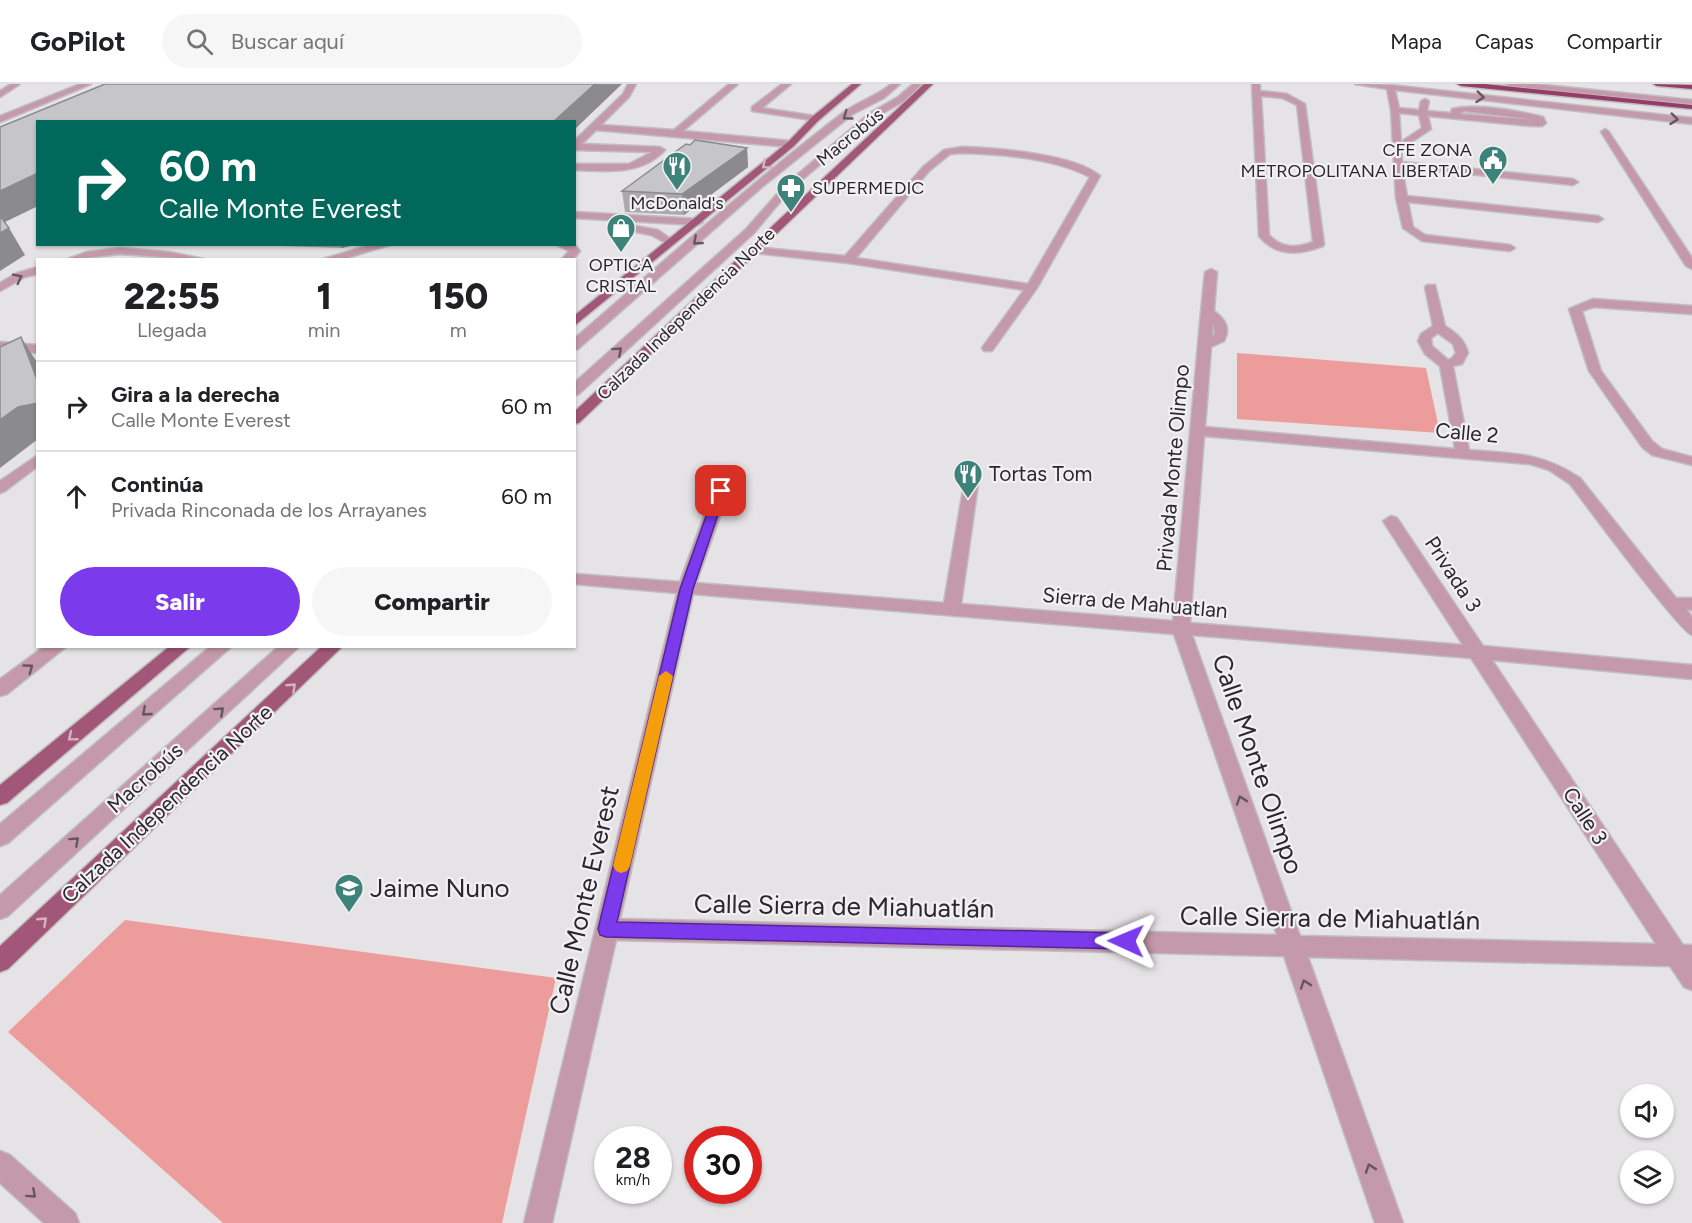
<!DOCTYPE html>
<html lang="es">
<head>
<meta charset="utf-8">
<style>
  :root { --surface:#fff; --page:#f6f6f6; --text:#202124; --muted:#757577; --line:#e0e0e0; --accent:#7c3aed }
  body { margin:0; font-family:Figtree,sans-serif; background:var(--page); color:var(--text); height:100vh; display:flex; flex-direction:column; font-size:22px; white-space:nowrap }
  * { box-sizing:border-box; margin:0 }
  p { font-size:20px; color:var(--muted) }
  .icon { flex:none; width:33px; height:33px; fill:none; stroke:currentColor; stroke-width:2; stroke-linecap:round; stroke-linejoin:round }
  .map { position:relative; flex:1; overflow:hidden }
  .details { position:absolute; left:36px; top:174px; width:540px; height:390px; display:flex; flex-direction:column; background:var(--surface); border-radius:0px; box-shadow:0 2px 4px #0004 }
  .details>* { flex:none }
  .top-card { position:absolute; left:36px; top:36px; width:540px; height:126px; border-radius:0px; box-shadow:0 2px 4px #0004; background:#00695c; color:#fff; overflow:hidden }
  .fabs { position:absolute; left:1620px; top:1000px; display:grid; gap:12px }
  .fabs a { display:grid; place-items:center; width:54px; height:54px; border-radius:50%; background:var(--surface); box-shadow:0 2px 4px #0004; font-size:30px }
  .speed { position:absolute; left:594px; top:1042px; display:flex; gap:12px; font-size:30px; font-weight:700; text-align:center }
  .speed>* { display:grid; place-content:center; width:78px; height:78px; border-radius:50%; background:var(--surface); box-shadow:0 2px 4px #0004; line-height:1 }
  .speed small { font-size:15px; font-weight:400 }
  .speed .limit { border:9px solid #d22; background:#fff; color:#111 }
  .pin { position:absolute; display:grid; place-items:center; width:51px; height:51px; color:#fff; margin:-26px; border-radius:12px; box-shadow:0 3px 9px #0006 }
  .me { position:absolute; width:66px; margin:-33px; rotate:271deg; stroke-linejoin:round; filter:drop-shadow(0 0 4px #0008) }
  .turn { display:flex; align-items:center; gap:21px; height:126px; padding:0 24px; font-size:27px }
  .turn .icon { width:78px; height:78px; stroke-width:2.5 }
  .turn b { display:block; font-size:42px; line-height:51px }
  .eta { display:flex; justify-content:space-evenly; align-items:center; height:102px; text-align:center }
  .eta b { font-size:36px; font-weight:800; line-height:42px }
  .cta { display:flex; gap:12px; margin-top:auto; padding:12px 24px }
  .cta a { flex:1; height:69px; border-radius:36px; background:var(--accent); color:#fff; font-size:24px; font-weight:800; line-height:69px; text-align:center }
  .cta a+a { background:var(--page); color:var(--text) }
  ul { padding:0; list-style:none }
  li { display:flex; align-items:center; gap:18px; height:90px; padding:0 24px; border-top:2px solid var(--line) }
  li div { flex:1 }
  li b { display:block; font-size:22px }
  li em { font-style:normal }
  header { display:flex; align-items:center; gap:36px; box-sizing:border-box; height:84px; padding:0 30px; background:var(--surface); border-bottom:2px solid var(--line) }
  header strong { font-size:28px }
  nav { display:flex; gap:33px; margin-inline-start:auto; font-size:21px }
  .search { width:420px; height:54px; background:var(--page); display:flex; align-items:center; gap:15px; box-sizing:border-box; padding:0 21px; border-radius:33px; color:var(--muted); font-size:22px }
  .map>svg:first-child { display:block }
  .green { fill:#ec9c9a }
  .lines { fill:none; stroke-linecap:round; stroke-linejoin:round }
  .minor-casing { stroke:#c0bec0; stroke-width:3 }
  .major-casing { stroke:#c0bec0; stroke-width:3 }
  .highway-casing { stroke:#c0bec0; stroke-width:3 }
  .minor { fill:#c499aa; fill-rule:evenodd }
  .major { fill:#a25778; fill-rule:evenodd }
  .highway { fill:#943e67; fill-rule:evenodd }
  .wall { fill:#aaa9ad }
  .shaded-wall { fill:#8b8a8d }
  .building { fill:#c6c5c9; stroke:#8b8a8d; stroke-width:1.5 }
  .oneway { stroke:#68565d }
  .oneway2 { stroke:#d3b3c2 }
  .route { fill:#7c3aed; stroke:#51269a; stroke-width:1.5 }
  .slow { fill:#f59e0b }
  .labels { text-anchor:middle; stroke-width:4.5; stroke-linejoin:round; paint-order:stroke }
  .far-street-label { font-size:18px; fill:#2a292a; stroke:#f3f0f3 }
  .far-poi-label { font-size:18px; fill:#2a292a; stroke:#f3f0f3 }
  .street-label { font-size:21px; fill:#2a292a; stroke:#f3f0f3 }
  .poi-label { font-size:21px; fill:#2a292a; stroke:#f3f0f3; text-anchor:start }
  .near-street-label { font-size:26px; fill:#2a292a; stroke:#f3f0f3 }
  .near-poi-label { font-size:26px; fill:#2a292a; stroke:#f3f0f3; text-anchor:start }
</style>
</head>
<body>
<header>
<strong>GoPilot</strong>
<div class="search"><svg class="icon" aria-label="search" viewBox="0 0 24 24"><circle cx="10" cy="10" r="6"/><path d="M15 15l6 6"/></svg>Buscar aquí</div>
<nav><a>Mapa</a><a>Capas</a><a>Compartir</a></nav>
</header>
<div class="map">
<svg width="1692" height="1139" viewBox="0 0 1692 1139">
  <rect width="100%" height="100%" fill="#e6e3e6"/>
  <g class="green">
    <polygon points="1237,269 1426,284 1440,349 1237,335"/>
    <polygon points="125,836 556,894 502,1139 223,1139 8,948"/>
  </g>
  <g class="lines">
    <g class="minor-casing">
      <g id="minor">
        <polygon points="11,0 20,0 0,13 0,7"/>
        <polygon points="80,0 91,0 0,38 0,32"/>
        <path d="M628,0H636L629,13L601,41L674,46L729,0H738L683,47L791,57L795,60L791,63L596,46L582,60L660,63L665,66C641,92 606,87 574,86V80H629L652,68L574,66V57L623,10Z"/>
        <polygon points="782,0 791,0 762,24 815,32 818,33 818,37 752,27 752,23"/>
        <path d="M891,0H900L884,14L853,30L762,103L578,265L574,266V255C663,178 751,99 844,28C859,17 877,12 891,0Z"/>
        <polygon points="913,0 922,0 904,17 876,33 790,106 754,149 579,310 574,311 574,299 746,145 784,102 870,29 898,13"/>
        <path d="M1252,0H1260V7L1287,10L1305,20L1324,160L1323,162C1299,171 1276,173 1259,152ZM1261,12L1282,14L1297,21L1313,158C1297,164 1282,165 1269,151Z"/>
        <path d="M1355,0L1390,1L1692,34V40L1395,6L1399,24L1419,26L1421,17L1425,15L1429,17L1427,27L1451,29L1452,25C1477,19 1518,27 1543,33L1546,39L1542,42H1531L1428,32L1431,45L1401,65L1402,78L1573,95L1578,98L1573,101L1402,83L1407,112L1598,132L1603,135L1598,138L1408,118L1413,143L1425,151L1510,161L1515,164L1510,167L1422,157L1403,144L1396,114L1391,26L1387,5ZM1464,27L1536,36L1460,30ZM1399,29L1419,31L1422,44L1401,58Z"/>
        <polygon points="1506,0 1534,0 1692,16 1692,20 1510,2"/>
        <polygon points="1605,45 1609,48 1692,174 1692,185 1686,182 1601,48"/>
        <path d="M962,63C996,64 1075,70 1100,92L1037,204L992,267H984L982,264L1024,206L848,179L754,169L749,166L754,163L845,172L923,83L944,66ZM962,69C1002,70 1054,74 1090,93L1028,200L856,174L929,87L950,70Z"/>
        <polygon points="574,128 698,135 703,138 698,141 574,134"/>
        <polygon points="630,141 658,146 675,158 670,161 651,151 626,146 625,144"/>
        <polygon points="373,160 393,160 340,176 320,176"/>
        <polygon points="555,160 574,160 580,167 573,176 561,176 569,167"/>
        <polygon points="120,164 169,168 209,176 120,170 65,176 87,168"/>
        <polygon points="38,183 38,190 25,193 0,207 0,199 17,189"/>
        <path d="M1211,185L1217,188L1214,227C1225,235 1231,244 1224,257L1211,263L1205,343L1455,365L1440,282L1425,270L1418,257L1421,250L1433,242L1425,203L1427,201H1435L1445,242C1456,249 1465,256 1468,269L1462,280L1453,282L1469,366C1515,370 1541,368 1580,394L1676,514H1692V526L1686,525L1692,533V551C1679,547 1586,421 1570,400L1549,386L1530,380L1204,352L1190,539L1463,561L1383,437L1391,432L1397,434L1483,562L1692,581V595L1492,576L1683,861H1692V906L1684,903L1670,882L1308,873L1403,1139H1375L1284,872L616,856L552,1139H524L677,509L574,500V490L680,498L713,407L721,402L729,407L696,499L944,519L964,400L971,396L978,400L961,520L1173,537L1201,228L1205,188ZM1213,238L1215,249L1212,253ZM1438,249L1453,260L1456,269L1452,274L1448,276L1432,262L1431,254ZM693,510L1174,550L1277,851L620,835ZM1192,551L1471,574L1656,860L1300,852Z"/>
        <polygon points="1593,215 1692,222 1692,230 1594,223 1582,227 1601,287 1652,357 1662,365 1692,373 1692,381 1652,371 1642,363 1589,287 1569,225"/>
        <polygon points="0,258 38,261 38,269 0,266"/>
        <polygon points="38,371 38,382 5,407 0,409 0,397"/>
        <polygon points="45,562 67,562 7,610 0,612 0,595"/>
        <polygon points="211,562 232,562 8,759 0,762 0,740"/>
        <polygon points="279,562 300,562 8,832 0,835 0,811"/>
        <polygon points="0,1067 10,1071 75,1129 79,1139 44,1139 0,1099"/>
      </g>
    </g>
    <g class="major-casing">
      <g id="major">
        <polygon points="852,0 861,0 818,37 794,62 574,242 574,232 788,58 812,33"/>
        <polygon points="924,0 933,0 579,339 574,340 574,328"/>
        <polygon points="170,562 191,562 7,719 0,721 0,701"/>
        <polygon points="322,562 343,562 8,885 0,888 0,862"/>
      </g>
    </g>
    <g class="highway-casing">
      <g id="highway">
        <polygon points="1457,0 1485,0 1692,21 1692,25 1461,2"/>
        <polygon points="1653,0 1692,1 1692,5 1657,2"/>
      </g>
    </g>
    <use href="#minor" class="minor"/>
    <use href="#major" class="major"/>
    <use href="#highway" class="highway"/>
  </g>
  <g class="wall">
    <polygon points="690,61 747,64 748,83 684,131 625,128 622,107"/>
    <polygon points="226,160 358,160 342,164"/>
  </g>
  <g class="shaded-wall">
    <polygon points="595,0 622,0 574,46 574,38 553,38"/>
    <polygon points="747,64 748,83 684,131 682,110"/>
    <polygon points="38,89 38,122 1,140 0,137 0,107"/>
    <polygon points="9,144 25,171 0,187 0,149"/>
    <polygon points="340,160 358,160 342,164"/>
    <polygon points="21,253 38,280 38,298"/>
    <polygon points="38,319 38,355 0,384 0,336 18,323"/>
  </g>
  <g class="building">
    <polygon points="105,0 595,0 553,38 38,38 38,89 0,107 0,43"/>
    <polygon points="695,56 747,64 682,110 622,107 686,60 690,61"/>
    <polygon points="0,132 9,144 0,149"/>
    <polygon points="21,253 38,298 38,319 18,323 0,336 0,263"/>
  </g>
  <defs><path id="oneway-chevron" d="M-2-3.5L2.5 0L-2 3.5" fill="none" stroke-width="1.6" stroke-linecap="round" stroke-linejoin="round" transform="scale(1.5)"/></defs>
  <g class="oneway">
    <use href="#oneway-chevron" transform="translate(1480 13) rotate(6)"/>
    <use href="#oneway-chevron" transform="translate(847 32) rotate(144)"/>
    <use href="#oneway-chevron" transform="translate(1674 35) rotate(6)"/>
    <use href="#oneway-chevron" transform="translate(697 157) rotate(139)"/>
    <use href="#oneway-chevron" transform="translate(18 194) rotate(-27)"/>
    <use href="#oneway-chevron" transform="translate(618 267) rotate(-42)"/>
    <use href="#oneway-chevron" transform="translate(29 584) rotate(-36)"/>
    <use href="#oneway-chevron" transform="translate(220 627) rotate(-42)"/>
    <use href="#oneway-chevron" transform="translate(146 628) rotate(139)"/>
    <use href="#oneway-chevron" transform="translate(1241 716) rotate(-109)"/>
    <use href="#oneway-chevron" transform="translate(75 757) rotate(-42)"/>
    <use href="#oneway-chevron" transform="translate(1305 900) rotate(-109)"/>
    <use href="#oneway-chevron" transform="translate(1370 1084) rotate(-109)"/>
    <use href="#oneway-chevron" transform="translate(32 1110) rotate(42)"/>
  </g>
  <g class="oneway2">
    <use href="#oneway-chevron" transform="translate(766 81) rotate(140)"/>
    <use href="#oneway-chevron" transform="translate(292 603) rotate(-43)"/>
    <use href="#oneway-chevron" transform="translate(72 653) rotate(141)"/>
    <use href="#oneway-chevron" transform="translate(43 837) rotate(-43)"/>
  </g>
  <polygon class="route" points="721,404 726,407 693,505 617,838 1126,849 1133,852 1135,857 1133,863 1126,865 606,853 600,851 598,845 680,505 715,407"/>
  <polygon class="slow" points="666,587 673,592 630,782 627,787 621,789 616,787 613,782 659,592"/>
  <defs>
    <g id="civic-pin" transform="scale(1.5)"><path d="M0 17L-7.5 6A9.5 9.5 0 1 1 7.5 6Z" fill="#3d837a" stroke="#f3f0f3"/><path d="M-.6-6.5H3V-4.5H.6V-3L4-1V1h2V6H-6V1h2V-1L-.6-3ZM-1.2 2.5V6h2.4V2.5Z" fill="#fff"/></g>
    <g id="restaurant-pin" transform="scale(1.5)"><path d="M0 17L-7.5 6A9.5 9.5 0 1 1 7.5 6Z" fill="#3d837a" stroke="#f3f0f3"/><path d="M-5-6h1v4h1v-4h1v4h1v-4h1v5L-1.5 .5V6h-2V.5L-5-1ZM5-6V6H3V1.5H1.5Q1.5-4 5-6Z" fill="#fff"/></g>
    <g id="pharmacy-pin" transform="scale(1.5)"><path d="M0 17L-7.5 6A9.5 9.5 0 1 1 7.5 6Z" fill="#3d837a" stroke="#f3f0f3"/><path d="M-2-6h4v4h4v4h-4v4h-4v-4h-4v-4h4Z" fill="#fff"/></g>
    <g id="shop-pin" transform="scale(1.5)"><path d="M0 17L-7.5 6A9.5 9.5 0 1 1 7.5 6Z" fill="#3d837a" stroke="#f3f0f3"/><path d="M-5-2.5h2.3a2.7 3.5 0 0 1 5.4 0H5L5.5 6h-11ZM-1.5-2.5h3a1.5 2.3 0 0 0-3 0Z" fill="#fff"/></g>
    <g id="school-pin" transform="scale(1.5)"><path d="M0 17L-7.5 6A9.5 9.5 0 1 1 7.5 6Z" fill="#3d837a" stroke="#f3f0f3"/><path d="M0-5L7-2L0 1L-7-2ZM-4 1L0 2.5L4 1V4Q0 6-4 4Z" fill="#fff"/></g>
  </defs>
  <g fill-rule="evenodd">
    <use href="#civic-pin" x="1493" y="76"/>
    <use href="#restaurant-pin" x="677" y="82"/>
    <use href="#pharmacy-pin" x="791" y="104"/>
    <use href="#shop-pin" x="621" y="144"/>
    <use href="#restaurant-pin" x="968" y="390"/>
    <use href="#school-pin" x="349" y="804"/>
  </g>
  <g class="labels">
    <g class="far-street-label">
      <text transform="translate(850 53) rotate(-39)" y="6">Macrobús</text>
      <text transform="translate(686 230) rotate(-44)" y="6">Calzada Independencia Norte</text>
    </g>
    <g class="far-poi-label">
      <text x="1472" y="72" text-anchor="end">CFE ZONA<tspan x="1472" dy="21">METROPOLITANA LIBERTAD</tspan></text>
      <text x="812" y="110" text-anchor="start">SUPERMEDIC</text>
      <text x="677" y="125">McDonald's</text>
      <text x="621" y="187">OPTICA<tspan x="621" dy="21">CRISTAL</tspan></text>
    </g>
    <g class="street-label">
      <text transform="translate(1467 349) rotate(5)" y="7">Calle 2</text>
      <text transform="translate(1173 384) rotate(-85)" y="7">Privada Monte Olimpo</text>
      <text transform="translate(1453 490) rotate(57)" y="7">Privada 3</text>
      <text transform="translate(1135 519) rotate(5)" y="7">Sierra de Mahuatlan</text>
      <text transform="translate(145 694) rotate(-42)" y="7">Macrobús</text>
      <text transform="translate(167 720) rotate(-43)" y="7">Calzada Independencia Norte</text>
      <text transform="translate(1585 732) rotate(57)" y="7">Calle 3</text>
    </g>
    <g class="poi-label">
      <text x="989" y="397">Tortas Tom</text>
    </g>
    <g class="near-street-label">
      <text transform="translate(1258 680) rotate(71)" y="9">Calle Monte Olimpo</text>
      <text transform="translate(584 816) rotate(-77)" y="9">Calle Monte Everest</text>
      <text transform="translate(844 822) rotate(1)" y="9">Calle Sierra de Miahuatlán</text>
      <text transform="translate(1330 834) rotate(1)" y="9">Calle Sierra de Miahuatlán</text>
    </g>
    <g class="near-poi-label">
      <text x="370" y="813">Jaime Nuno</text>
    </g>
  </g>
</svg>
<div class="fabs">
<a><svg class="icon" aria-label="sound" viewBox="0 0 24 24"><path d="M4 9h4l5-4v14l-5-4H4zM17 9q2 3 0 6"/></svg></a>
<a><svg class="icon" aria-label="layers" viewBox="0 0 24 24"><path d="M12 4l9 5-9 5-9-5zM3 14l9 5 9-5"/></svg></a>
</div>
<div class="speed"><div>28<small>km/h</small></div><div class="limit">30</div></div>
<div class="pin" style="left:721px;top:407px;background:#d93025"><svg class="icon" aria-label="arrive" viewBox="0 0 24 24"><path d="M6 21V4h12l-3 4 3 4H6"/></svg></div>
<svg class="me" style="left:1126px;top:857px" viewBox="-20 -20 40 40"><path d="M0-17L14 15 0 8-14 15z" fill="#7c3aed" stroke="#fff" stroke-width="4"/></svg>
<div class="top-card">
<div class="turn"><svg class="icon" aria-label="right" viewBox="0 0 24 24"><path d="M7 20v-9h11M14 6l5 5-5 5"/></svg><div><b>60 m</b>Calle Monte Everest</div></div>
</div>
<section class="details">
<div class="eta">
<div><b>22:55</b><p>Llegada</p></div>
<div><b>1</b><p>min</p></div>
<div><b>150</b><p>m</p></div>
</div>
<ul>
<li><svg class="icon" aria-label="right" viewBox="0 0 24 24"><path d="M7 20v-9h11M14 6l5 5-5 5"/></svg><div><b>Gira a la derecha</b><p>Calle Monte Everest</p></div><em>60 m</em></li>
<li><svg class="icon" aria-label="ahead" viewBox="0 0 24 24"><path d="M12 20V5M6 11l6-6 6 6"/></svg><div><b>Continúa</b><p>Privada Rinconada de los Arrayanes</p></div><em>60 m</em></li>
</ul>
<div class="cta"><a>Salir</a><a>Compartir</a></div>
</section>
</div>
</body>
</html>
